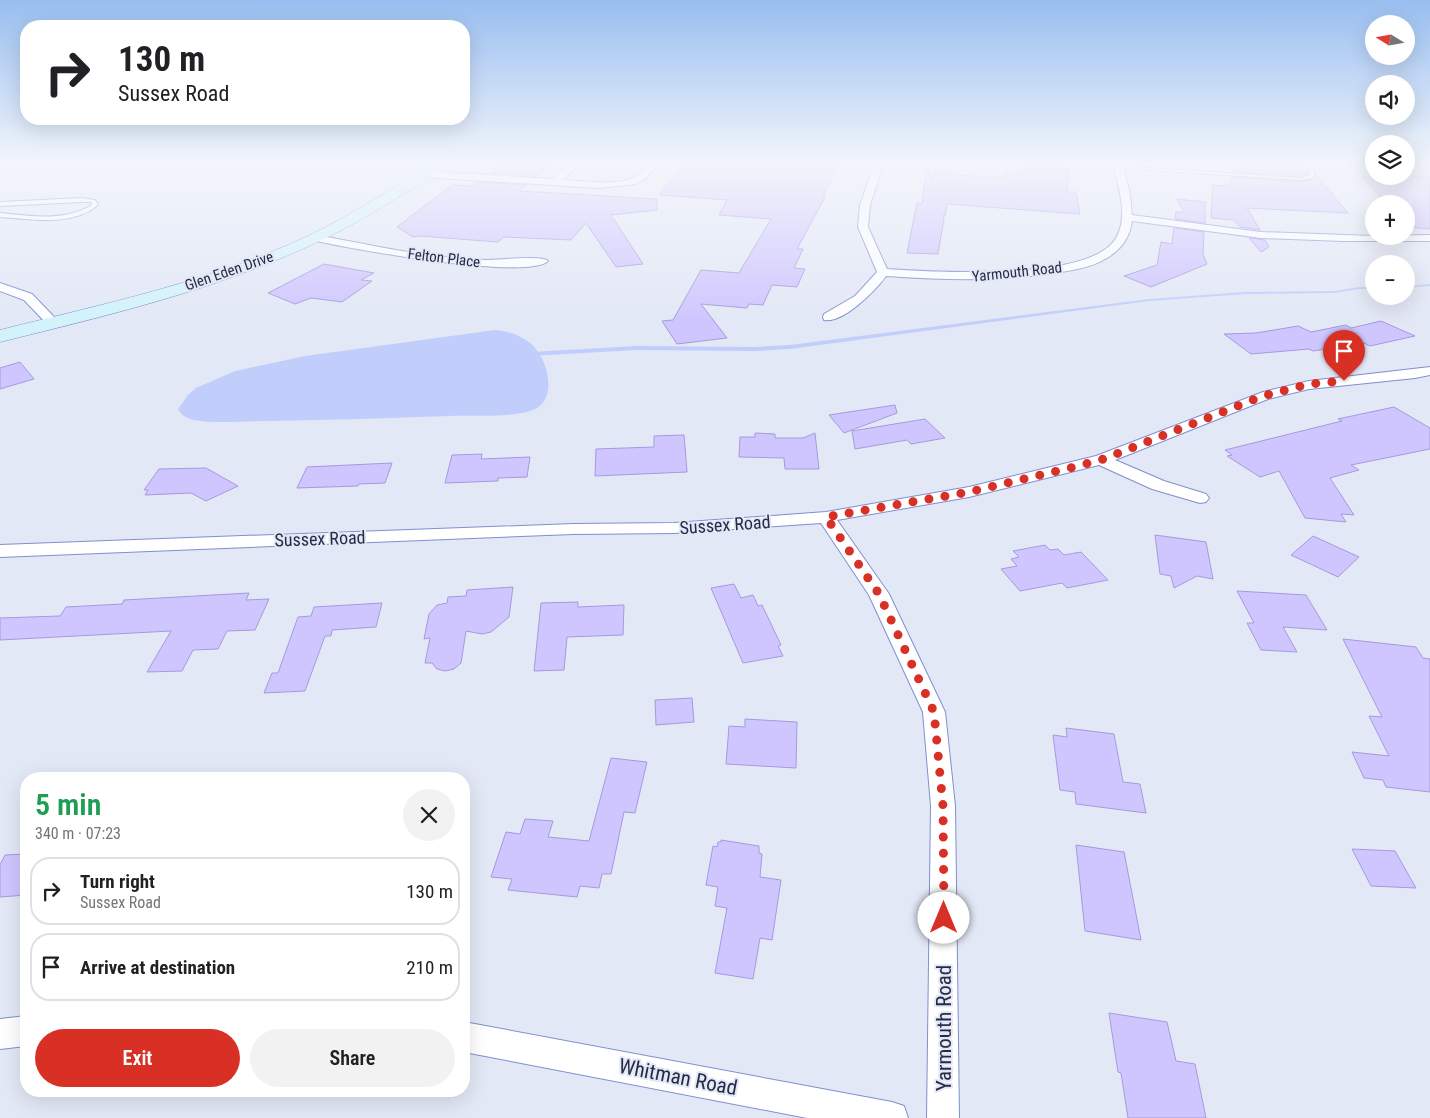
<!DOCTYPE html>
<html lang="en">
<head>
<meta charset="utf-8">
<style>
  :root { --surface:#fff; --page:#f2f2f2; --text:#202124; --muted:#757577; --line:#e0e0e0; --accent:#d93025 }
  body { margin:0; font-family:"Roboto Condensed",sans-serif; background:var(--page); color:var(--text); height:100vh; display:flex; flex-direction:column; font-size:19px; white-space:nowrap }
  * { box-sizing:border-box; margin:0 }
  p { font-size:16px; color:var(--muted) }
  .icon { flex:none; width:28px; height:28px; fill:none; stroke:currentColor; stroke-width:2; stroke-linecap:round; stroke-linejoin:round }
  .map { position:relative; flex:1; overflow:hidden }
  .side { position:absolute; left:20px; top:772px; width:450px; height:325px; display:flex; flex-direction:column; background:var(--surface); border-radius:20px; box-shadow:0 5px 20px #0002 }
  .side>* { flex:none }
  .hud { position:absolute; left:20px; top:20px; width:450px; height:105px; border-radius:20px; box-shadow:0 5px 20px #0002; background:#fff; color:var(--text); overflow:hidden }
  .needle { width:32px; rotate:281deg }
  .controls { position:absolute; left:1365px; top:15px; display:grid; gap:10px }
  .controls a { display:grid; place-items:center; width:50px; height:50px; border-radius:50%; background:var(--surface); box-shadow:0 5px 20px #0002; font-size:25px }
  .pin { position:absolute; display:grid; place-items:center; width:42px; height:42px; color:#fff; margin:-51px -21px; border-radius:50% 50% 50% 0; rotate:-45deg; box-shadow:0 0 5px #0007 }
  .pin .icon { rotate:45deg }
  .me { position:absolute; width:55px; margin:-28px; rotate:0deg; stroke-linejoin:round; filter:drop-shadow(0 0 4px #0008) }
  .turn { display:flex; align-items:center; gap:18px; height:105px; padding:0 15px; font-size:22px }
  .turn .icon { width:65px; height:65px; stroke-width:2.5 }
  .turn b { display:block; font-size:35px; line-height:42px }
  .round { display:grid; place-items:center; flex:none; width:52px; height:52px; border-radius:26px; background:var(--page) }
  .overview { display:flex; align-items:center; justify-content:space-between; height:85px; padding:0 15px }
  h1 { font-size:30px; font-weight:600; line-height:38px; color:#1e9e55 }
  .button { display:flex; gap:10px; margin-top:auto; padding:10px 15px }
  .button a { flex:1; height:58px; border-radius:30px; background:var(--accent); color:#fff; font-size:20px; font-weight:600; line-height:58px; text-align:center }
  .button a+a { background:var(--page); color:var(--text) }
  ul { padding:0; list-style:none }
  li { display:flex; align-items:center; gap:15px; height:68px; margin:0 10px 8px; padding:0 5px; border:2px solid var(--line); border-radius:20px }
  li div { flex:1 }
  li b { display:block; font-size:19px }
  li em { font-style:normal }
  .map>svg:first-child { display:block }
  .water { fill:#c1cefc }
  .lines { fill:none; stroke-linecap:round; stroke-linejoin:round }
  .stream { fill:#c1cefc; fill-rule:evenodd }
  .building { fill:#d0c6ff; stroke:#a699dd }
  .lane-casing { stroke:#7f8fcf; stroke-width:2 }
  .street-casing { stroke:#7f8fcf; stroke-width:2 }
  .secondary-casing { stroke:#7f8fcf; stroke-width:1 }
  .lane { fill:#fff; fill-rule:evenodd }
  .street { fill:#fff; fill-rule:evenodd }
  .secondary { fill:#d2f3fa; fill-rule:evenodd }
  .route { stroke:#d93025; stroke-width:9; stroke-dasharray:0 16.2 }
  .labels { text-anchor:middle; stroke-width:4; stroke-linejoin:round; paint-order:stroke }
  .far-street-label { font-size:15px; fill:#262c47; stroke:#e3e8f6 }
  .street-label { font-size:18px; fill:#262c47; stroke:#e3e8f6 }
  .near-street-label { font-size:21px; fill:#262c47; stroke:#e3e8f6 }
</style>
</head>
<body>
<div class="map">
<svg width="1430" height="1118" viewBox="0 0 1430 1118">
  <rect width="100%" height="100%" fill="#e3e8f6"/>
  <path class="water" d="M495,330C507,331 521,335 530,343C548,357 559,400 533,410C512,418 473,415 450,416C391,418 332,420 272,421C247,421 218,424 193,420C186,418 181,415 178,409L188,395L196,388L235,371L305,356Z"/>
  <g class="lines">
    <g class="stream">
      <polygon points="1430,284 1430,286 1406,288 1406,286"/>
      <polygon points="1360,287 1374,287 1374,289 1360,289 1334,293 1246,294 1149,301 790,349 755,351 636,350 532,356 529,354 532,352 636,346 755,347 790,345 1149,299 1246,292 1334,291"/>
    </g>
  </g>
  <g class="building">
    <polygon points="502,163 553,163 537,176 489,173"/>
    <polygon points="684,163 839,163 823,197 825,197 797,249 803,249 794,268 805,269 797,287 772,285 763,305 749,304 747,308 701,304 727,338 677,344 662,321 673,320 701,270 739,273 771,219 719,215 727,200 659,195"/>
    <polygon points="1021,163 1065,163 1064,167 1069,167 1067,192 1076,192 1080,214 947,204 945,216 943,215 944,219 938,254 907,253 917,203 922,204 927,165 933,182 935,170 957,172 956,175 1008,178 1006,172 1019,173"/>
    <polygon points="1238,163 1305,163 1308,173 1301,176 1234,172"/>
    <polygon points="1316,175 1348,213 1247,208 1260,230 1240,227 1234,220 1211,218 1213,185 1228,186 1232,177 1301,182 1312,180"/>
    <polygon points="1406,176 1430,177 1430,229 1406,227 1406,203 1385,202 1363,177"/>
    <polygon points="477,182 526,185 519,191 657,199 657,210 611,215 643,264 616,267 586,223 571,240 504,237 498,242 420,236 413,237 397,227 452,185 471,186"/>
    <polygon points="1177,199 1205,202 1205,223 1175,219 1176,212 1184,212"/>
    <polygon points="1174,228 1204,232 1203,254 1207,264 1151,287 1124,276 1157,265 1161,242 1172,244"/>
    <polygon points="1249,238 1265,240 1269,247 1261,252"/>
    <polygon points="324,264 374,273 361,280 372,281 342,302 311,298 295,304 268,293"/>
    <polygon points="1381,321 1415,336 1370,346 1364,343 1313,351 1309,349 1251,354 1224,334 1256,333 1298,326 1311,332 1346,325 1351,328"/>
    <polygon points="20,362 34,379 0,389 0,368"/>
    <polygon points="895,405 897,413 844,433 829,415"/>
    <polygon points="1394,407 1430,428 1430,449 1351,465 1359,470 1330,478 1354,515 1341,514 1346,522 1305,518 1279,471 1260,477 1227,456 1232,455 1225,450 1342,421 1338,419"/>
    <polygon points="925,419 945,438 911,444 907,440 855,449 852,431"/>
    <polygon points="755,433 775,434 775,438 803,438 815,433 819,469 785,469 784,458 739,457 740,437 755,437"/>
    <polygon points="684,435 687,472 595,476 596,449 654,447 654,436"/>
    <polygon points="482,454 481,459 530,457 527,477 498,478 498,481 445,483 452,455"/>
    <polygon points="392,463 385,483 359,484 358,486 297,488 307,467"/>
    <polygon points="206,468 238,486 206,501 191,493 145,495 148,490 144,490 159,469"/>
    <polygon points="1155,535 1206,542 1213,579 1197,576 1174,588 1171,576 1160,574"/>
    <polygon points="1313,536 1359,557 1338,577 1291,555"/>
    <polygon points="1045,545 1050,550 1058,549 1064,555 1081,552 1108,580 1067,588 1062,583 1020,591 1001,569 1017,566 1011,559 1019,557 1013,551"/>
    <polygon points="734,584 741,598 753,595 758,606 762,605 781,645 778,646 783,656 743,663 711,588"/>
    <polygon points="513,587 509,617 491,632 482,634 466,631 461,663 454,669 445,671 437,669 432,663 425,663 430,638 424,639 429,614 437,605 447,603 448,597 466,596 467,590"/>
    <polygon points="1237,591 1306,595 1327,630 1283,627 1297,652 1261,650 1247,623 1254,623"/>
    <polygon points="249,593 246,600 269,599 255,630 227,631 218,649 193,650 182,671 147,672 171,631 0,640 0,618 60,616 66,607 122,604 124,600"/>
    <polygon points="578,602 578,607 624,605 623,635 567,637 564,670 534,671 541,603"/>
    <polygon points="382,603 376,627 332,630 331,636 325,636 305,691 264,693 272,673 278,673 298,617 311,616 314,607"/>
    <polygon points="1343,639 1416,647 1423,658 1430,659 1430,792 1386,787 1383,780 1364,778 1352,752 1389,756 1369,716 1382,717"/>
    <polygon points="692,698 694,722 656,725 655,700"/>
    <polygon points="745,719 797,722 796,768 726,764 729,726 745,727"/>
    <polygon points="1066,728 1114,734 1123,782 1140,784 1146,813 1076,804 1075,792 1060,790 1053,735 1067,737"/>
    <polygon points="611,758 647,762 635,813 624,812 611,874 602,874 599,888 580,886 577,897 508,890 512,879 491,877 506,832 520,834 525,819 553,821 548,837 589,841"/>
    <polygon points="721,840 759,846 759,853 762,854 760,877 781,880 772,940 760,938 753,979 715,973 727,908 715,906 718,887 706,885 713,846 717,847 718,842 721,842"/>
    <polygon points="1076,845 1124,852 1141,940 1085,931"/>
    <polygon points="1352,849 1395,851 1416,888 1371,886"/>
    <polygon points="26,854 26,895 0,897 0,865 5,855"/>
    <polygon points="1109,1013 1167,1022 1176,1061 1195,1064 1206,1118 1128,1118 1121,1073 1118,1072"/>
  </g>
  <g class="lines">
    <g class="lane-casing">
      <g id="lane">
        <polygon points="1307,163 1311,163 1315,174 1312,178 1301,180 1118,168 1116,167 1118,166 1301,178 1310,174"/>
        <path d="M82,198L95,200L98,205C72,227 31,219 0,217V213C31,216 64,222 92,205L91,202H82L0,206V202Z"/>
      </g>
    </g>
    <g class="street-casing">
      <g id="street">
        <path d="M570,163H580L563,180C582,181 623,187 638,175C642,172 646,167 649,163H658L645,179L635,184L600,188L423,177L418,174L423,171L553,179Z"/>
        <path d="M875,163H884L870,205L868,227L887,269C934,272 1091,282 1116,238C1129,216 1118,186 1113,163H1122L1130,194L1132,215L1261,232L1374,236L1430,235V241H1343L1261,238L1132,221C1130,238 1120,251 1105,259C1092,267 1075,270 1061,272C1003,282 944,280 886,276C876,290 843,324 824,320L823,317L824,314L855,296L877,272L858,227L860,205Z"/>
        <path d="M316,235C372,245 430,259 487,260C499,260 542,255 548,261C528,281 345,248 312,240L311,238L312,236Z"/>
        <polygon points="0,283 32,294 59,322 58,325 48,325 24,300 0,291"/>
        <polygon points="1430,367 1430,375 1415,378 1309,389 1268,399 1115,460 1164,481 1206,494 1209,498 1206,502 1200,503 1152,489 1099,465 969,497 837,520 889,594 945,712 955,806 959,1118 927,1118 931,806 923,712 869,595 821,523 674,533 573,534 0,557 0,545 573,524 674,523 826,512 969,487 1096,456 1263,392 1309,381"/>
        <polygon points="26,1016 26,1046 0,1049 0,1019"/>
        <polygon points="464,1022 892,1102 904,1106 908,1118 807,1118 464,1052"/>
      </g>
    </g>
    <g class="secondary-casing">
      <path id="secondary" d="M431,163H446C437,176 411,189 397,198C276,276 138,308 0,342V330C104,304 213,281 310,235C353,214 392,189 431,163Z"/>
    </g>
    <use href="#lane" class="lane"/>
    <use href="#street" class="street"/>
    <use href="#secondary" class="secondary"/>
  </g>
  <linearGradient id="sky" x2="0" y2="1"><stop stop-color="#98bef0"/><stop offset="0.51" stop-color="#f2f5fb"/><stop offset="1" stop-color="#f2f5fb" stop-opacity="0"/></linearGradient>
  <rect width="1430" height="320" fill="url(#sky)"/>
  <g class="lines">
    <polyline class="route" points="944,918 943,806 934,712 879,594 826,517 969,492 1070,468 1101,460 1263,396 1309,384 1344,381"/>
  </g>
  <g class="labels">
    <g class="far-street-label">
      <text transform="translate(444 258) rotate(7)" y="5">Felton Place</text>
      <text transform="translate(229 271) rotate(-19)" y="5">Glen Eden Drive</text>
      <text transform="translate(1017 272) rotate(-6)" y="5">Yarmouth Road</text>
    </g>
    <g class="street-label">
      <text transform="translate(725 525) rotate(-4)" y="6">Sussex Road</text>
      <text transform="translate(320 539) rotate(-2)" y="6">Sussex Road</text>
    </g>
    <g class="near-street-label">
      <text transform="translate(944 1028) rotate(-90)" y="7">Yarmouth Road</text>
      <text transform="translate(678 1077) rotate(11)" y="7">Whitman Road</text>
    </g>
  </g>
</svg>
<div class="controls">
<a><svg class="needle" viewBox="-14 -14 28 28"><path d="M0-13l5 13h-10z" fill="#e53935"/><path d="M0 13l5-13h-10z" fill="#757577"/></svg></a>
<a><svg class="icon" aria-label="sound" viewBox="0 0 24 24"><path d="M4 9h4l5-4v14l-5-4H4zM17 9q2 3 0 6"/></svg></a>
<a><svg class="icon" aria-label="layers" viewBox="0 0 24 24"><path d="M12 4l9 5-9 5-9-5zM3 14l9 5 9-5"/></svg></a>
<a>+</a>
<a>−</a>
</div>
<div class="pin" style="left:1344px;top:381px;background:#d93025"><svg class="icon" aria-label="arrive" viewBox="0 0 24 24"><path d="M6 21V4h12l-3 4 3 4H6"/></svg></div>
<svg class="me" style="left:944px;top:918px" viewBox="-20 -20 40 40"><circle r="19" fill="#fff"/><path d="M0-13L10 11 0 6-10 11z" fill="#d93025"/></svg>
<div class="hud">
<div class="turn"><svg class="icon" aria-label="right" viewBox="0 0 24 24"><path d="M7 20v-9h11M14 6l5 5-5 5"/></svg><div><b>130 m</b>Sussex Road</div></div>
</div>
<section class="side">
<div class="overview"><div><h1>5 min</h1><p>340 m · 07:23</p></div><a class="round"><svg class="icon" aria-label="close" viewBox="0 0 24 24"><path d="M6 6l12 12M18 6L6 18"/></svg></a></div>
<ul>
<li><svg class="icon" aria-label="right" viewBox="0 0 24 24"><path d="M7 20v-9h11M14 6l5 5-5 5"/></svg><div><b>Turn right</b><p>Sussex Road</p></div><em>130 m</em></li>
<li><svg class="icon" aria-label="arrive" viewBox="0 0 24 24"><path d="M6 21V4h12l-3 4 3 4H6"/></svg><div><b>Arrive at destination</b></div><em>210 m</em></li>
</ul>
<div class="button"><a>Exit</a><a>Share</a></div>
</section>
</div>
</body>
</html>
